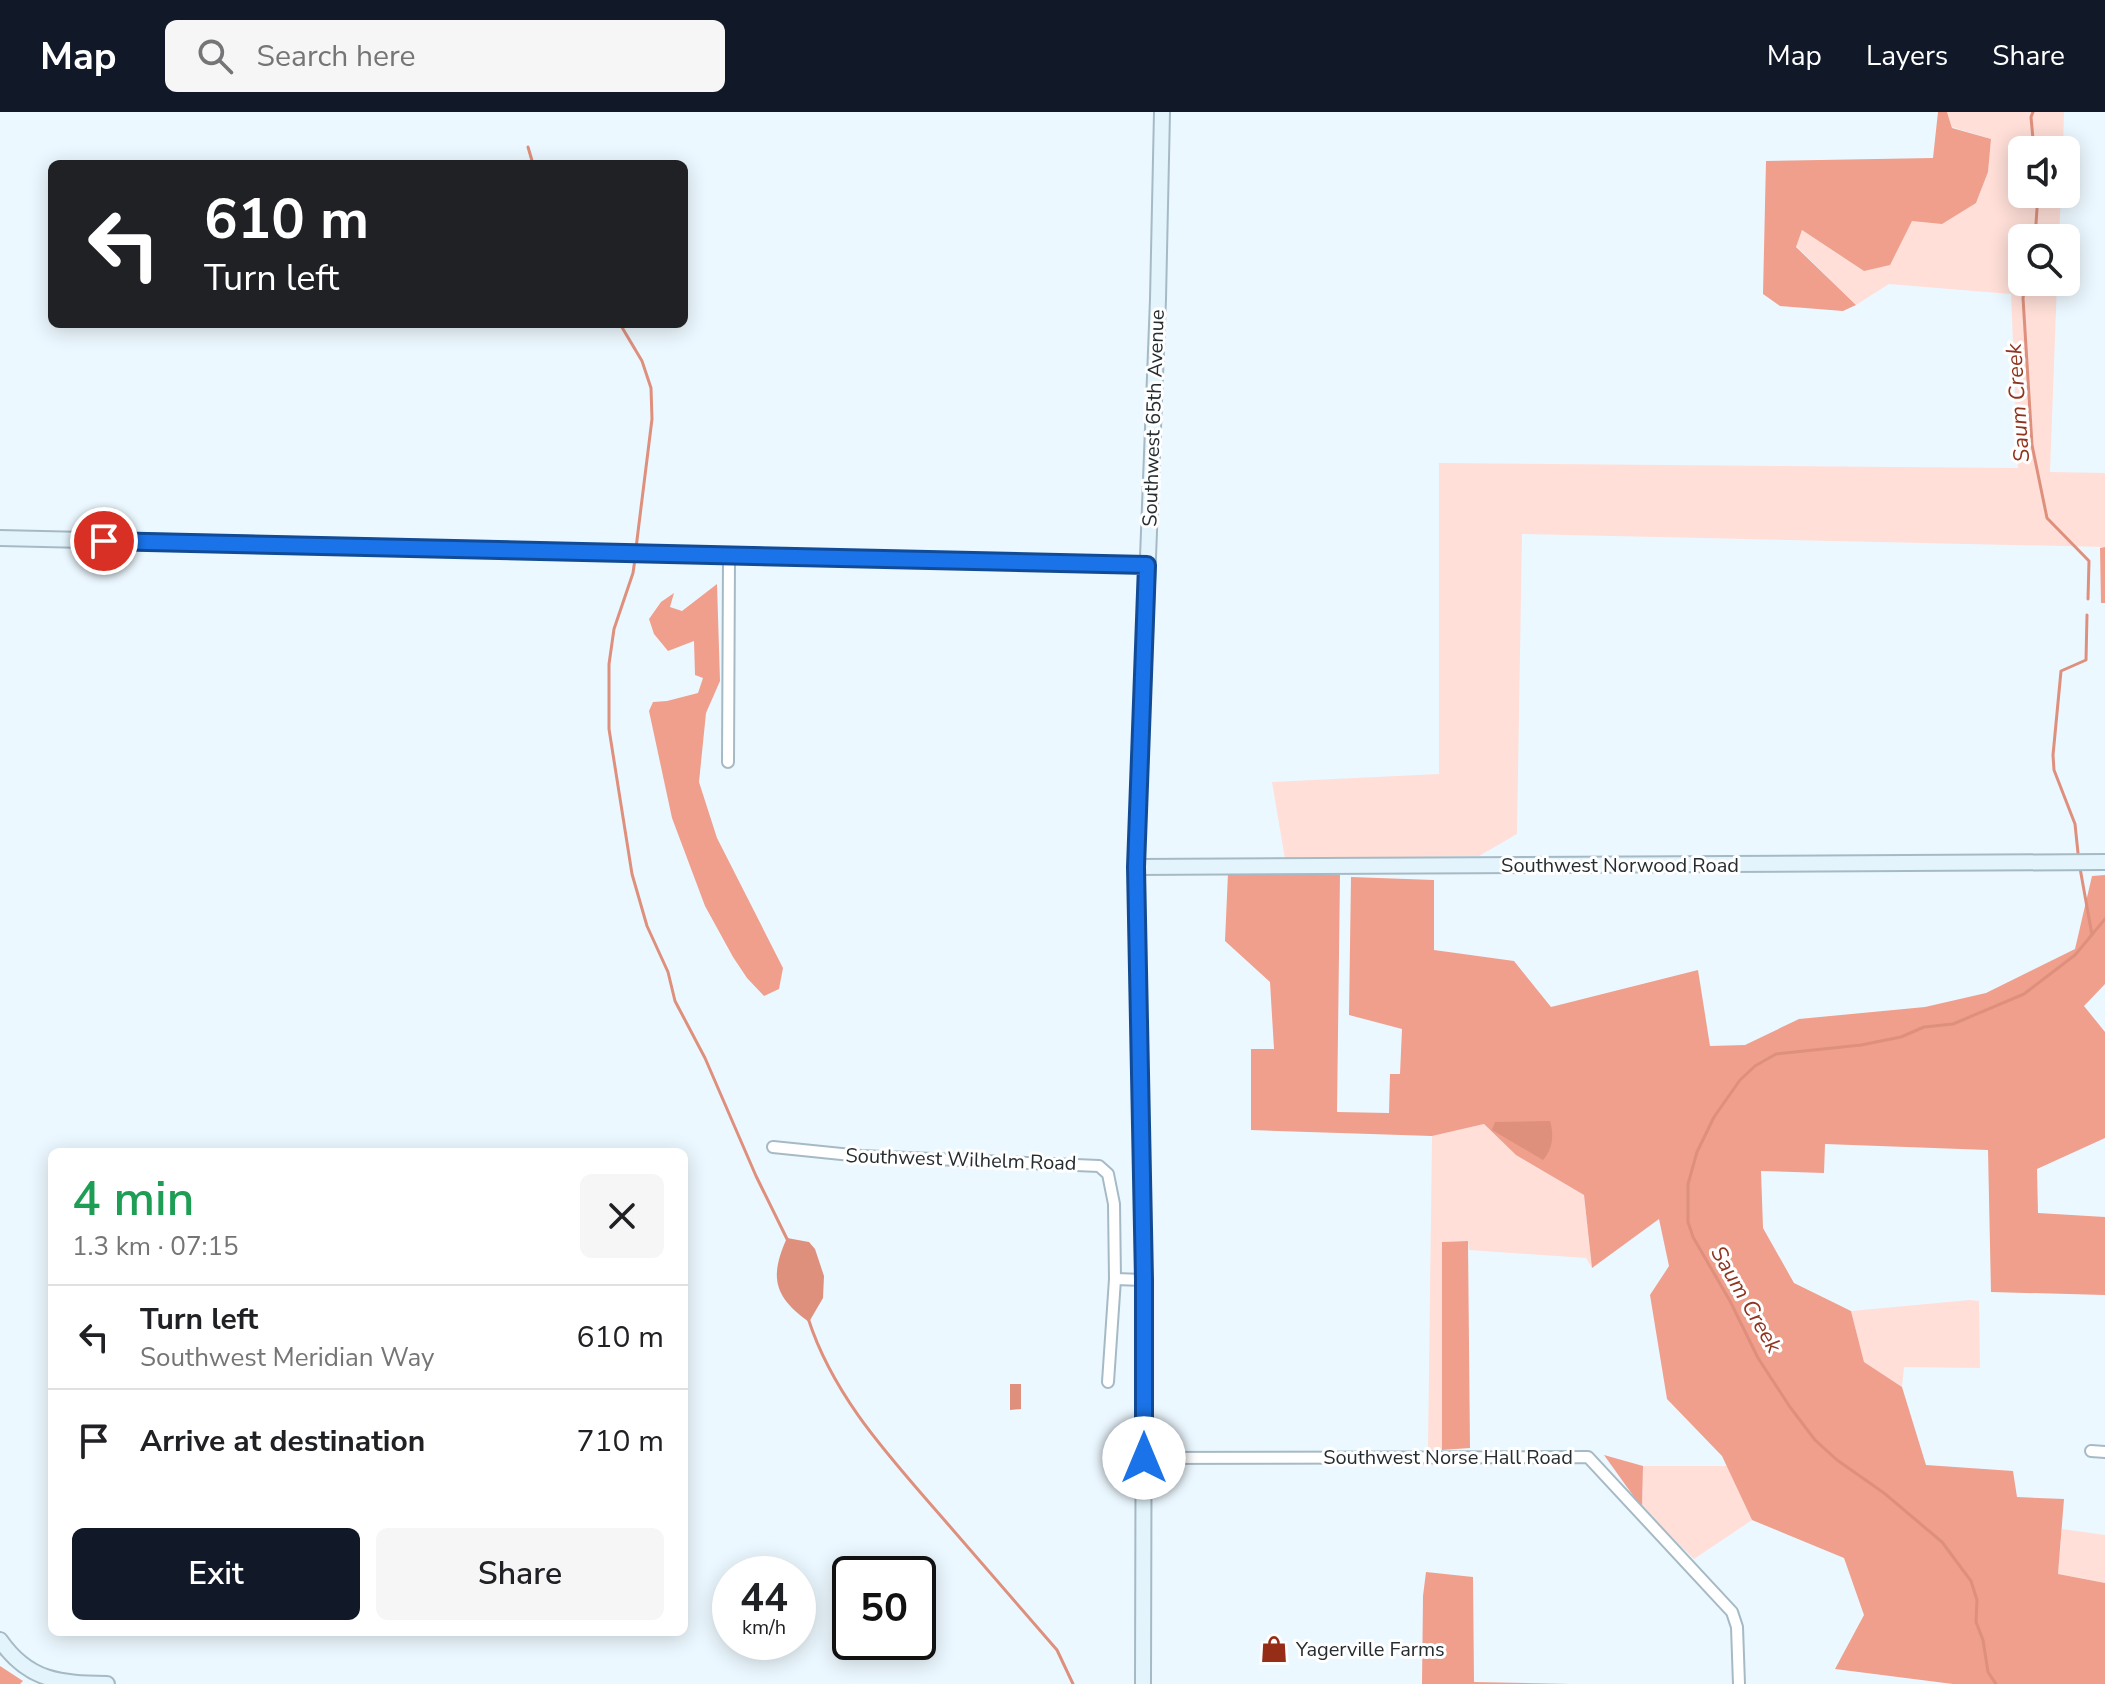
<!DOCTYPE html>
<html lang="en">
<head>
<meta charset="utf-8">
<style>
  :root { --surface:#fff; --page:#f6f6f6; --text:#202124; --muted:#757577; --line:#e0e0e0; --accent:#111827 }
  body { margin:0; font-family:"Nunito Sans",sans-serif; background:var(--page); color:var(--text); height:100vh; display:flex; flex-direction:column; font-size:30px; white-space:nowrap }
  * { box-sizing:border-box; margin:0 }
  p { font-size:26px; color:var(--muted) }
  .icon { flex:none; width:44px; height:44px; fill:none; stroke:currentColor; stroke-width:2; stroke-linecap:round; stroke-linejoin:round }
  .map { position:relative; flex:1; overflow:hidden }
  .drawer { position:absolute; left:48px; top:1036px; width:640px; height:488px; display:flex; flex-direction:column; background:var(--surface); border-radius:12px; box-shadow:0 4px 20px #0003 }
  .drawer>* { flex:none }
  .banner { position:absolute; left:48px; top:48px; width:640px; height:168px; border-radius:12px; box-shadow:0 4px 20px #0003; background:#202124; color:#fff; overflow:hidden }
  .fabs { position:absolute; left:2008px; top:24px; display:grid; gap:16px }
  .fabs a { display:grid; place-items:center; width:72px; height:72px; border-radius:12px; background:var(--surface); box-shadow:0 4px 20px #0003; font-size:40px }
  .speed { position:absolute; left:712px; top:1444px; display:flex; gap:16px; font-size:40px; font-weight:700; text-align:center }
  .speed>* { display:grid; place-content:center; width:104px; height:104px; border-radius:50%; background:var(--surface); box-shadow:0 4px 20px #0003; line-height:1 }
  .speed small { font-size:20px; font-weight:400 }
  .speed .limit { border:4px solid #111; border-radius:12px; background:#fff; color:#111 }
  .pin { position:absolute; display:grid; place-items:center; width:68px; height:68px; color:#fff; margin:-34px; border:4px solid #fff; border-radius:50%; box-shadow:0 2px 8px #0007 }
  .me { position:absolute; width:88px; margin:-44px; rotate:0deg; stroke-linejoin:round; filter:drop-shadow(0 0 6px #0008) }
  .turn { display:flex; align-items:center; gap:28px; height:168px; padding:0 24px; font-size:36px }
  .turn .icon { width:104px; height:104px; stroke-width:2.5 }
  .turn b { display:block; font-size:56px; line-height:68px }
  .round { display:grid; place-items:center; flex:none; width:84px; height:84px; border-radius:12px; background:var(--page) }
  .summary { display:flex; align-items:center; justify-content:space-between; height:136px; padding:0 24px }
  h1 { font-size:48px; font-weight:600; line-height:60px; color:#1e9e55 }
  .cta { display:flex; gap:16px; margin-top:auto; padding:16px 24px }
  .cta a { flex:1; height:92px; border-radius:12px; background:var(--accent); color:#fff; font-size:32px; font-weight:600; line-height:92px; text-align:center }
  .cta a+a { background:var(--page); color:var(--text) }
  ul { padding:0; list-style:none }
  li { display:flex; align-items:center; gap:24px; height:104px; padding:0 24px; border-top:2px solid var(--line) }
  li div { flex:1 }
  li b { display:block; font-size:30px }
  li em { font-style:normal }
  header { display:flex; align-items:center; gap:48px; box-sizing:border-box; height:112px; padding:0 40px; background:var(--accent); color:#fff }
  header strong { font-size:38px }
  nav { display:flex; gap:44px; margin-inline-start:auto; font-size:28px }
  .search { width:560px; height:72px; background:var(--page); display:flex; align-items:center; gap:20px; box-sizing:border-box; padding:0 28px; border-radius:12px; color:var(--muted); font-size:30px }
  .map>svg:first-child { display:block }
  .green { fill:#ffdfd8 }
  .forest { fill:#ef9f8c }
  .water { fill:#de907d }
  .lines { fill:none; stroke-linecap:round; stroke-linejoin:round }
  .stream { stroke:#de907d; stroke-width:3 }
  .street-casing { stroke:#a6bac5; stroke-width:14 }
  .secondary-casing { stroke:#a6bac5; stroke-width:18 }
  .street { stroke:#fff; stroke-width:10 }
  .secondary { stroke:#e3f4fd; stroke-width:14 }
  .route-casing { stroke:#114b97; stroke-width:20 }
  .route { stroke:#1a73e8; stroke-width:14 }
  .labels { text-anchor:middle; stroke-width:6; stroke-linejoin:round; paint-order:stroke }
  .street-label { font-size:20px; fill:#262d31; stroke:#fff }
  .poi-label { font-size:20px; fill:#262d31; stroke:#fff; text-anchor:start }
  .water-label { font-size:22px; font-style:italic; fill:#91341f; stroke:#fff }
</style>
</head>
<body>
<header>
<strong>Map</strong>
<div class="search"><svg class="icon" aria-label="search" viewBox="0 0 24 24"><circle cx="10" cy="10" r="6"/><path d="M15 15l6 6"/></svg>Search here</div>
<nav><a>Map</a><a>Layers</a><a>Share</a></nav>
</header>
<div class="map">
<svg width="2105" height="1572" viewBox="0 0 2105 1572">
  <rect width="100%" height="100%" fill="#ecf8ff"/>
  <g class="green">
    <polygon points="1947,0 2064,0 2063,38 2022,38 2022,82 2061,82 2059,126 2022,126 2022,170 2057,170 2050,360 2105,361 2105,435 1522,422 1517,722 1479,744 1285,747 1272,670 1439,662 1439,351 2018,356 2011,182 1889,172 1856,193 1796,134 1802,118 1864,159 1912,108 1976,91 1988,60 1991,27 1952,15"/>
    <polygon points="1484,1012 1516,1043 1584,1083 1592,1156 1586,1146 1469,1138 1468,1129 1442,1130 1442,1338 1428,1340 1432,1024"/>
    <polygon points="1970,1188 1979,1189 1980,1256 1904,1255 1902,1275 1864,1250 1851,1199"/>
    <polygon points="1643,1354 1727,1354 1752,1408 1694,1447 1642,1396"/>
    <polygon points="2062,1417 2105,1423 2105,1471 2058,1462"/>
  </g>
  <g class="forest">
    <polygon points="1938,0 1947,0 1952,16 1991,27 1988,60 1976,91 1942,112 1912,109 1890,153 1864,159 1802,118 1796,135 1856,193 1843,199 1780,194 1763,182 1766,49 1933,46"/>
    <polygon points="2105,435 2105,491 2101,491 2100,436"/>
    <polygon points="717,472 720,569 706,601 699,670 717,726 783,856 779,877 764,884 747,866 733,845 705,794 672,706 649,599 653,590 667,589 698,581 703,566 695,563 694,529 668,539 654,522 649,507 661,490 674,481 670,495 682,499"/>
    <polygon points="1228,761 1340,763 1337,1000 1389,1001 1390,962 1400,962 1402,917 1349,903 1351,765 1434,768 1434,838 1514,849 1551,895 1698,858 1710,934 1745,933 1799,907 1925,895 1986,881 2075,837 2092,764 2105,763 2105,872 2084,894 2105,920 2105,1026 2037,1057 2038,1101 2105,1105 2105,1183 1991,1180 1988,1038 1825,1032 1824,1061 1761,1059 1763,1116 1794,1171 1851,1199 1864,1250 1902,1275 1926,1353 2013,1359 2017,1385 2064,1387 2058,1462 2105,1471 2105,1572 1953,1572 1835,1557 1864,1503 1844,1446 1752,1408 1722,1344 1667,1287 1650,1183 1669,1154 1659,1107 1592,1156 1584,1083 1516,1043 1484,1012 1432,1024 1251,1018 1251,937 1274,937 1270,870 1225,829"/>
    <polygon points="1468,1129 1470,1336 1442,1338 1442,1130"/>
    <polygon points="1604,1343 1643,1354 1642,1396"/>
    <polygon points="1426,1460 1473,1465 1474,1570 1571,1572 1422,1572 1423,1484"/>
    <polygon points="0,1554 23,1569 20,1572 0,1572"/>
  </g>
  <g class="water">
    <path d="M1550,1009C1554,1023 1553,1037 1543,1048L1492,1018L1495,1010Z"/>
    <path d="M787,1126L809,1130L815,1137L824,1164L823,1186L809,1210C774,1185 769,1165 787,1126Z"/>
    <polygon points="1010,1272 1021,1272 1021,1297 1010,1298"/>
  </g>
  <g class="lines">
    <g class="stream">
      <polyline points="2033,0 2031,5 2034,38"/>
      <polyline points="528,35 533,52"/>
      <polyline points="2035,126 2038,82"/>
      <polyline points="2026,170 2023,186 2032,333 2047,406 2089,449 2088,487"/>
      <polyline points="620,212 642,249 651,276 652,307 636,436"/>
      <polyline points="635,447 633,461 614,517 609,552 609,617 632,762 647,814 668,860 675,889 705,946 756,1064 788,1129"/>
      <polyline points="2078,741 2075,712 2054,658 2053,643 2061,559 2086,548 2087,503"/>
      <polyline points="2080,756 2092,823"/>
      <path d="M808,1206C833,1284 888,1343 940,1403C979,1448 1018,1493 1057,1538L1073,1572"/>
      <polyline points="1996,1572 1988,1560 1983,1528 1976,1510 1977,1488 1971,1469 1942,1430 1884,1381 1837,1348 1815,1328 1790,1295 1758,1246 1730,1189 1693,1125 1688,1110 1688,1072 1697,1040 1714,1005 1740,968 1755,954 1776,942 1861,933 1901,925 1924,915 1953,912 2024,882 2075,843 2105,807"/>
    </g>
    <g class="street-casing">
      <g id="street">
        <polyline points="728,650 729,445"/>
        <polyline points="773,1035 861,1044 1099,1054 1108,1062 1114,1092 1115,1167 1108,1270"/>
        <polyline points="1115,1167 1144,1168"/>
        <polyline points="2091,1339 2105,1340"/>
        <polyline points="1144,1346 1588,1345 1732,1500 1737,1515 1739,1572"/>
      </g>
    </g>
    <g class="secondary-casing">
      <g id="secondary">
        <polyline points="0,426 1147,453"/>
        <polyline points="1136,755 2105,750"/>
        <path d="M0,1528C29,1570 61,1571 107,1572"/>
        <polyline points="1143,1572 1144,1168 1136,755 1158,187 1162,0"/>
      </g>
    </g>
    <use href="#street" class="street"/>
    <use href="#secondary" class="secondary"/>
  </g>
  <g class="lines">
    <g class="route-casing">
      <polyline id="route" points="104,429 1147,453 1136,755 1144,1168 1144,1346"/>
    </g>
    <use href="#route" class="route"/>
  </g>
  <defs>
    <g id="shop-bare" transform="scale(2.16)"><path d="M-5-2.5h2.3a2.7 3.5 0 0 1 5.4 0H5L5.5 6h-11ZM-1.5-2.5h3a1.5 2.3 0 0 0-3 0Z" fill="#962d16" stroke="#fff" stroke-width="2.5" paint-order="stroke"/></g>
  </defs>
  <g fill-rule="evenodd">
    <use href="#shop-bare" x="1274" y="1537"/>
  </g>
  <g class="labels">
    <g class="street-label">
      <text transform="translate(1153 306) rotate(-88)" y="7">Southwest 65th Avenue</text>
      <text x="1620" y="760">Southwest Norwood Road</text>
      <text transform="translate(961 1047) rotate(2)" y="7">Southwest Wilhelm Road</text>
      <text x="1448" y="1352">Southwest Norse Hall Road</text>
    </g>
    <g class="poi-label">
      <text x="1296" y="1544">Yagerville Farms</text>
    </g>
    <g class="water-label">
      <text transform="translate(2017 291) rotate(-94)" y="8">Saum Creek</text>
      <text transform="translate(1747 1187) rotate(60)" y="8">Saum Creek</text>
    </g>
  </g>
</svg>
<div class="fabs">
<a><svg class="icon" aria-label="sound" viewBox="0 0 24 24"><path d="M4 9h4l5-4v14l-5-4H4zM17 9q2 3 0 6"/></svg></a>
<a><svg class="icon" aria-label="search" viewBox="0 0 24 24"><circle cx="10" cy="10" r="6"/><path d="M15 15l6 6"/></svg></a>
</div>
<div class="speed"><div>44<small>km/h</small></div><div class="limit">50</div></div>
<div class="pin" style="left:104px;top:429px;background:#d93025"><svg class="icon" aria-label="arrive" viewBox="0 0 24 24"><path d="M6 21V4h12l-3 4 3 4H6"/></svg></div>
<svg class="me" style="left:1144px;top:1346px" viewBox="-20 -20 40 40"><circle r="19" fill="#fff"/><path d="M0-13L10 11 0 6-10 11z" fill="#1a73e8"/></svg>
<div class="banner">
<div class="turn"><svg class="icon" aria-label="left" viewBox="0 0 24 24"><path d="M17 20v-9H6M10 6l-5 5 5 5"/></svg><div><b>610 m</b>Turn left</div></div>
</div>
<section class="drawer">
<div class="summary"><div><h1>4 min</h1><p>1.3 km · 07:15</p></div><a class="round"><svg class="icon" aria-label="close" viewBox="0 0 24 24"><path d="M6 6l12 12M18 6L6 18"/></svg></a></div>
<ul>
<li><svg class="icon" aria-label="left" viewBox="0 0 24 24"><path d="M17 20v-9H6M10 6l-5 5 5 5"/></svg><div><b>Turn left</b><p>Southwest Meridian Way</p></div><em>610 m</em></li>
<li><svg class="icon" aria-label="arrive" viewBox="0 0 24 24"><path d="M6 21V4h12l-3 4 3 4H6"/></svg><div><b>Arrive at destination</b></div><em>710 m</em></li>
</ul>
<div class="cta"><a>Exit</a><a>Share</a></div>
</section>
</div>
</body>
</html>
